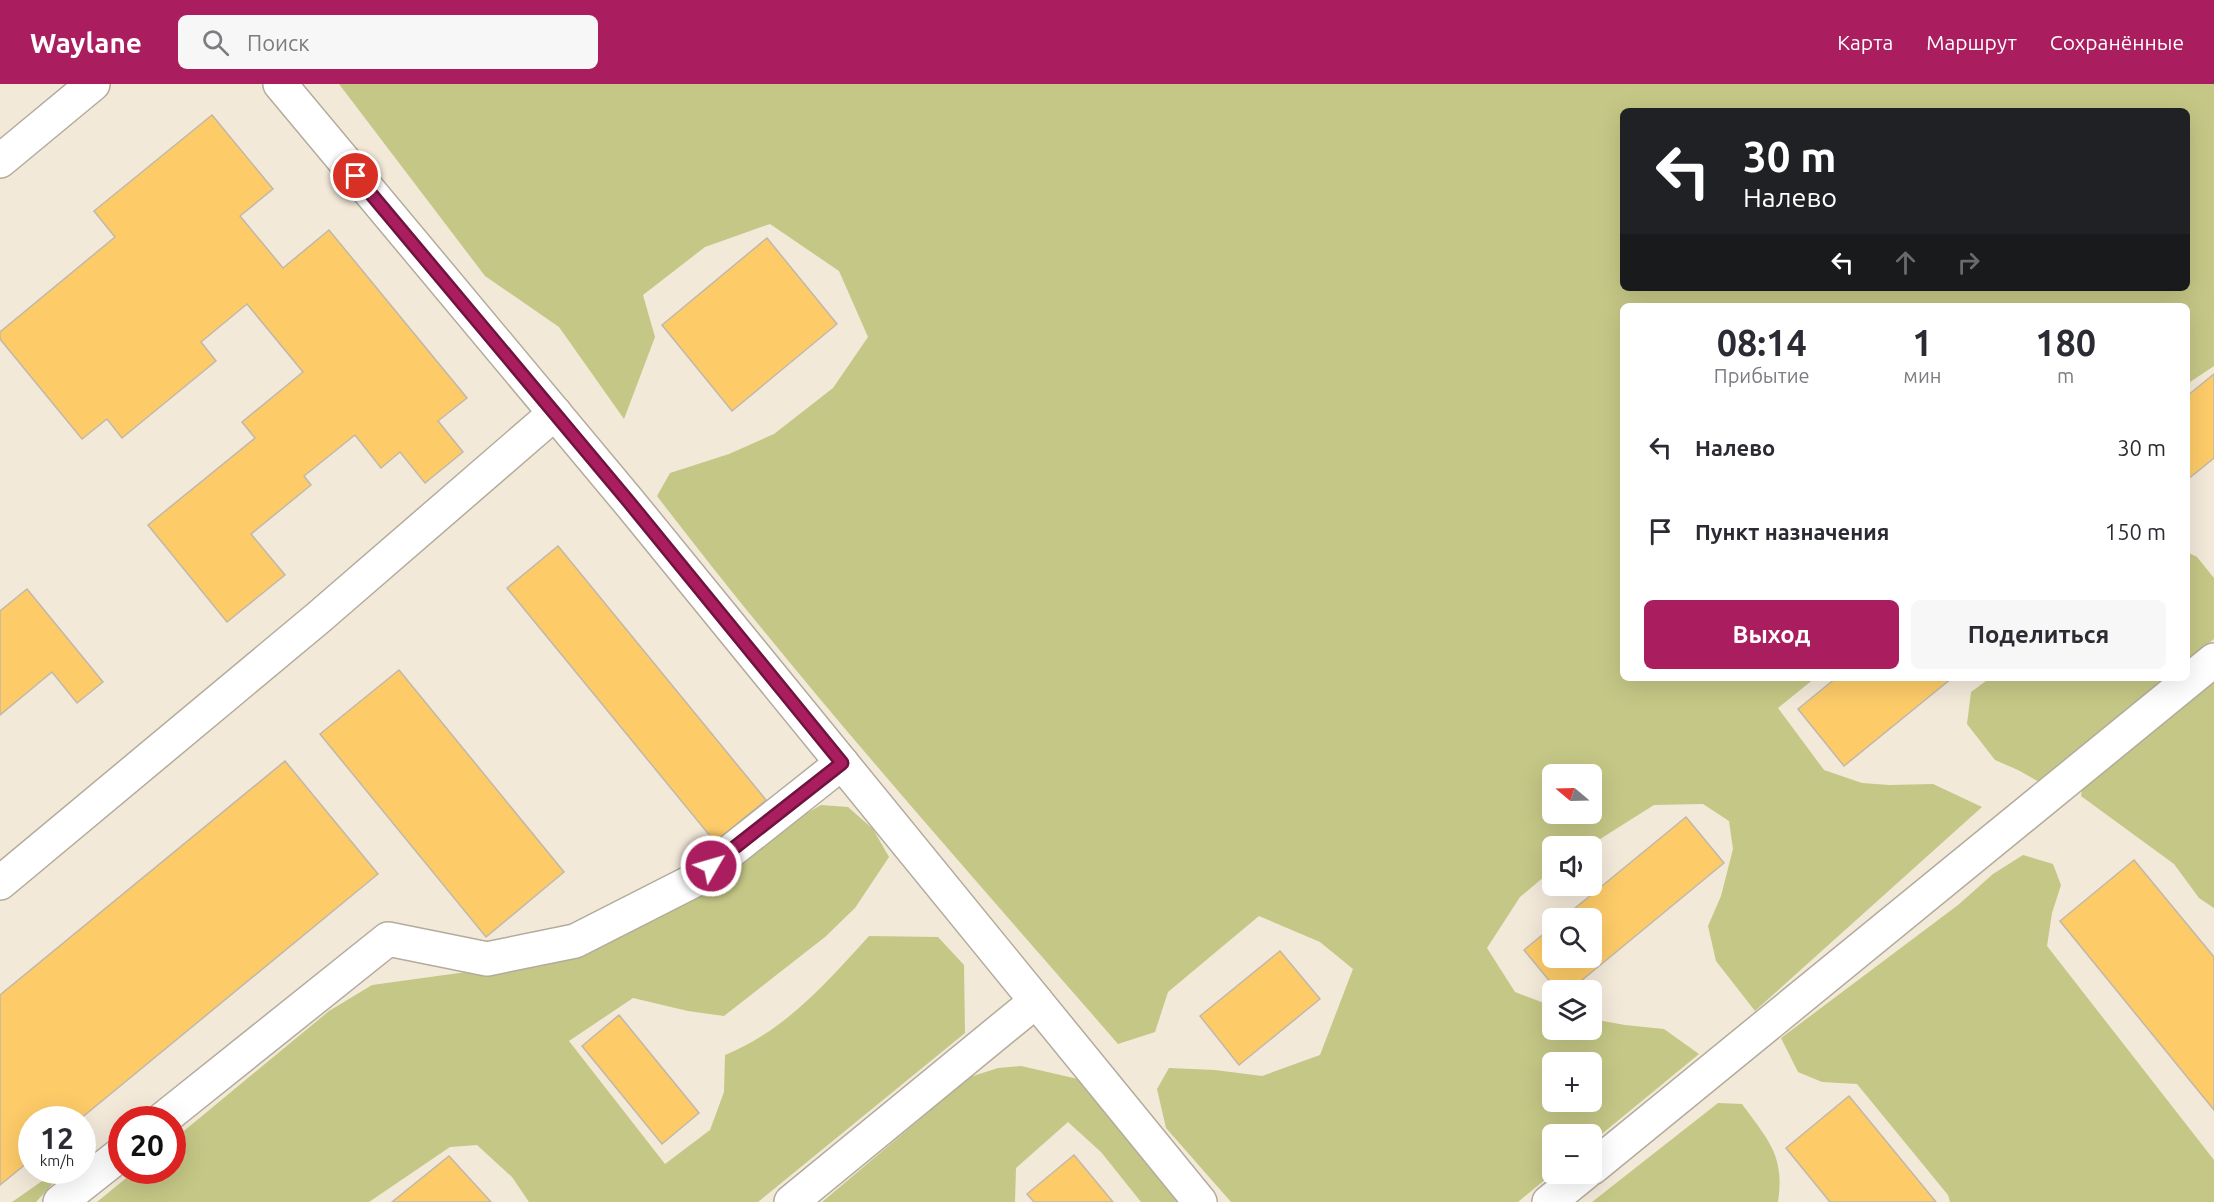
<!DOCTYPE html>
<html lang="ru">
<head>
<meta charset="utf-8">
<style>
  :root { --surface:#fff; --page:#f7f7f7; --text:#2b2b33; --muted:#7c7c81; --accent:#aa1e5f }
  body { margin:0; font-family:Ubuntu,sans-serif; background:var(--page); color:var(--text); height:100vh; display:flex; flex-direction:column; font-size:22px; white-space:nowrap }
  * { box-sizing:border-box; margin:0 }
  p { font-size:20px; color:var(--muted) }
  .icon { flex:none; width:33px; height:33px; fill:none; stroke:currentColor; stroke-width:2; stroke-linecap:round; stroke-linejoin:round }
  .map { position:relative; flex:1; overflow:hidden }
  .panel { position:absolute; left:1620px; top:219px; width:570px; height:378px; display:flex; flex-direction:column; background:var(--surface); border-radius:9px; box-shadow:0 6px 24px #0002 }
  .panel>* { flex:none }
  .guide { position:absolute; left:1620px; top:24px; width:570px; height:183px; border-radius:9px; box-shadow:0 6px 24px #0002; background:#202124; color:#fff; overflow:hidden }
  .needle { width:39px; rotate:289deg }
  .buttons { position:absolute; left:1542px; top:680px; display:grid; gap:12px }
  .buttons a { display:grid; place-items:center; width:60px; height:60px; border-radius:9px; background:var(--surface); box-shadow:0 6px 24px #0002; font-size:30px }
  .speed { position:absolute; left:18px; top:1022px; display:flex; gap:12px; font-size:30px; font-weight:700; text-align:center }
  .speed>* { display:grid; place-content:center; width:78px; height:78px; border-radius:50%; background:var(--surface); box-shadow:0 6px 24px #0002; line-height:1 }
  .speed small { font-size:15px; font-weight:400 }
  .speed .limit { border:9px solid #d22; background:#fff; color:#111 }
  .pin { position:absolute; display:grid; place-items:center; width:51px; height:51px; color:#fff; margin:-26px; border:3px solid #fff; border-radius:50%; box-shadow:0 2px 6px #0007 }
  .me { position:absolute; width:66px; margin:-33px; rotate:52deg; stroke-linejoin:round; filter:drop-shadow(0 0 4px #0008) }
  .turn { display:flex; align-items:center; gap:21px; height:126px; padding:0 24px; font-size:27px }
  .turn .icon { width:78px; height:78px; stroke-width:2.5 }
  .turn b { display:block; font-size:42px; line-height:51px }
  .lanes { display:flex; align-items:center; height:57px; padding:0 24px; background:#0003; justify-content:center; gap:30px; direction:ltr }
  .lanes .off { opacity:.35 }
  .eta { display:flex; justify-content:space-evenly; align-items:center; height:102px; text-align:center }
  .eta b { font-size:36px; font-weight:700; line-height:42px }
  .primary-button { display:flex; gap:12px; margin-top:auto; padding:12px 24px }
  .primary-button a { flex:1; height:69px; border-radius:9px; background:var(--accent); color:#fff; font-size:24px; font-weight:700; line-height:69px; text-align:center }
  .primary-button a+a { background:var(--page); color:var(--text) }
  ul { padding:0; list-style:none }
  li { display:flex; align-items:center; gap:18px; height:84px; padding:0 24px }
  li div { flex:1 }
  li b { display:block; font-size:22px }
  li em { font-style:normal }
  header { display:flex; align-items:center; gap:36px; box-sizing:border-box; height:84px; padding:0 30px; background:var(--accent); color:#fff }
  header strong { font-size:28px }
  nav { display:flex; gap:33px; margin-inline-start:auto; font-size:21px }
  .search { width:420px; height:54px; background:var(--page); display:flex; align-items:center; gap:15px; box-sizing:border-box; padding:0 21px; border-radius:9px; color:var(--muted); font-size:22px }
  .map>svg:first-child { display:block }
  .green { fill:#c4c785; fill-rule:evenodd }
  .building { fill:#fdcb68; stroke:#c1b8a9; stroke-width:1.5 }
  .lines { fill:none; stroke-linecap:round; stroke-linejoin:round }
  .minor-casing { stroke:#b3ab9c; stroke-width:36 }
  .minor { stroke:#fff; stroke-width:33 }
  .route-casing { stroke:#6e143e; stroke-width:15 }
  .route { stroke:#aa1e5f; stroke-width:10 }
</style>
</head>
<body>
<header>
<strong>Waylane</strong>
<div class="search"><svg class="icon" aria-label="search" viewBox="0 0 24 24"><circle cx="10" cy="10" r="6"/><path d="M15 15l6 6"/></svg>Поиск</div>
<nav><a>Карта</a><a>Маршрут</a><a>Сохранённые</a></nav>
</header>
<div class="map">
<svg width="2214" height="1118" viewBox="0 0 2214 1118">
  <rect width="100%" height="100%" fill="#f2e9d9"/>
  <g class="green">
    <path d="M339,0H2214V282L2187,300V222H1623V594H1815L1778,624L1824,686L1862,699L1889,701L1933,700L1982,723L1755,927L1716,877L1708,842L1721,812L1733,765L1729,737L1703,720L1654,721L1589,762H1552V786L1520,813L1487,864L1515,908L1552,922V945H1592V935L1625,941L1664,945L1699,970L1592,1058V1050H1552L1553,1089L1518,1118H1231L1166,1044L1157,1005L1169,984L1215,986L1262,992L1320,971L1353,885L1320,858L1259,832L1168,908L1155,948L1118,960C962,780 802,602 657,412L670,389L729,370L774,350L833,304L868,253L839,187L770,140L705,163L643,211L655,253L624,335L559,243L485,192ZM1623,27H2187V204H1623ZM1552,690H1592V729H1552ZM1552,978H1592V1017H1552Z"/>
    <polygon points="2187,468 2197,473 2214,494 2214,555 2187,577"/>
    <polygon points="2214,590 2214,824 2199,814 2174,780 2081,712 2083,699"/>
    <polygon points="1990,594 2167,594 2041,699 2018,686 1995,676 1967,640 1971,608"/>
    <path d="M821,721L848,723L873,745L889,773L855,824L825,853L724,932L688,927L633,914L569,957L665,1080L710,1046L724,1008L725,971C786,946 826,899 869,852L938,853L964,881L965,949L758,1118H529L512,1093L477,1061L450,1063L369,1118H97L136,1086H172L173,1056L329,927L372,901L553,876Z"/>
    <polygon points="2023,771 2053,780 2061,801 2052,829 2047,862 2214,1076 2214,1118 1950,1118 1948,1111 1857,1000 1822,998 1798,988 1781,954 1958,821 1993,790"/>
    <polygon points="1021,982 1078,995 1183,1118 1141,1118 1101,1068 1068,1038 1016,1084 1015,1118 822,1118 970,993 998,984"/>
    <path d="M1718,1019L1742,1020C1768,1056 1785,1071 1778,1118H1592Z"/>
    <polygon points="65,1086 36,1118 12,1118 55,1088"/>
  </g>
  <g class="building">
    <polygon points="212,31 273,105 240,132 283,184 329,146 467,314 438,337 463,368 425,399 400,368 381,384 355,351 304,392 311,401 251,450 285,491 227,538 148,441 255,354 242,338 303,288 247,220 201,258 216,277 122,354 107,335 82,355 0,255 0,248 115,153 94,127"/>
    <polygon points="767,154 837,240 732,327 662,241"/>
    <polygon points="2214,290 2214,374 2187,396 2187,312"/>
    <polygon points="558,462 766,716 715,758 507,504"/>
    <polygon points="27,505 103,598 77,619 52,588 0,631 0,527"/>
    <polygon points="399,586 564,788 486,853 320,650"/>
    <polygon points="1836,594 1952,594 1844,682 1798,625"/>
    <polygon points="285,677 378,790 80,1035 32,1035 32,1075 0,1101 0,911"/>
    <polygon points="1686,733 1724,779 1570,906 1557,906 1524,866 1552,843 1552,873 1592,873 1592,834 1563,834"/>
    <polygon points="2134,776 2214,873 2214,1026 2060,837"/>
    <polygon points="1280,867 1320,915 1239,981 1200,932"/>
    <polygon points="619,931 699,1029 662,1060 582,962"/>
    <polygon points="1849,1012 1936,1118 1830,1118 1786,1064"/>
    <polygon points="1074,1071 1113,1118 1034,1118 1027,1110"/>
    <polygon points="449,1072 491,1118 392,1118"/>
  </g>
  <g class="lines">
    <g class="minor-casing">
      <g id="minor">
        <polyline points="280,0 629,418 1200,1118"/>
        <polyline points="0,77 93,0"/>
        <polyline points="0,799 318,534 555,329"/>
        <polyline points="163,1035 388,855 487,875 575,857 693,797 842,679"/>
        <polyline points="1592,1084 2214,576"/>
        <polyline points="60,1118 122,1069"/>
        <polyline points="791,1118 1036,917"/>
        <polyline points="1549,1118 1585,1089"/>
      </g>
    </g>
    <use href="#minor" class="minor"/>
  </g>
  <g class="lines">
    <g class="route-casing">
      <polyline id="route" points="356,92 629,418 842,679 711,782"/>
    </g>
    <use href="#route" class="route"/>
  </g>
</svg>
<div class="buttons">
<a><svg class="needle" viewBox="-14 -14 28 28"><path d="M0-13l5 13h-10z" fill="#e53935"/><path d="M0 13l5-13h-10z" fill="#7c7c81"/></svg></a>
<a><svg class="icon" aria-label="sound" viewBox="0 0 24 24"><path d="M4 9h4l5-4v14l-5-4H4zM17 9q2 3 0 6"/></svg></a>
<a><svg class="icon" aria-label="search" viewBox="0 0 24 24"><circle cx="10" cy="10" r="6"/><path d="M15 15l6 6"/></svg></a>
<a><svg class="icon" aria-label="layers" viewBox="0 0 24 24"><path d="M12 4l9 5-9 5-9-5zM3 14l9 5 9-5"/></svg></a>
<a>+</a>
<a>−</a>
</div>
<div class="speed"><div>12<small>km/h</small></div><div class="limit">20</div></div>
<div class="pin" style="left:356px;top:92px;background:#d93025"><svg class="icon" aria-label="arrive" viewBox="0 0 24 24"><path d="M6 21V4h12l-3 4 3 4H6"/></svg></div>
<svg class="me" style="left:711px;top:782px" viewBox="-20 -20 40 40"><circle r="17" fill="#aa1e5f" stroke="#fff" stroke-width="3"/><path d="M0-11L8 9 0 5-8 9z" fill="#fff"/></svg>
<div class="guide">
<div class="turn"><svg class="icon" aria-label="left" viewBox="0 0 24 24"><path d="M17 20v-9H6M10 6l-5 5 5 5"/></svg><div><b>30 m</b>Налево</div></div>
<div class="lanes"><svg class="icon" aria-label="left" viewBox="0 0 24 24"><path d="M17 20v-9H6M10 6l-5 5 5 5"/></svg><svg class="icon off" aria-label="ahead" viewBox="0 0 24 24"><path d="M12 20V5M6 11l6-6 6 6"/></svg><svg class="icon off" aria-label="right" viewBox="0 0 24 24"><path d="M7 20v-9h11M14 6l5 5-5 5"/></svg></div>
</div>
<section class="panel">
<div class="eta">
<div><b>08:14</b><p>Прибытие</p></div>
<div><b>1</b><p>мин</p></div>
<div><b>180</b><p>m</p></div>
</div>
<ul>
<li><svg class="icon" aria-label="left" viewBox="0 0 24 24"><path d="M17 20v-9H6M10 6l-5 5 5 5"/></svg><div><b>Налево</b></div><em>30 m</em></li>
<li><svg class="icon" aria-label="arrive" viewBox="0 0 24 24"><path d="M6 21V4h12l-3 4 3 4H6"/></svg><div><b>Пункт назначения</b></div><em>150 m</em></li>
</ul>
<div class="primary-button"><a>Выход</a><a>Поделиться</a></div>
</section>
</div>
</body>
</html>
